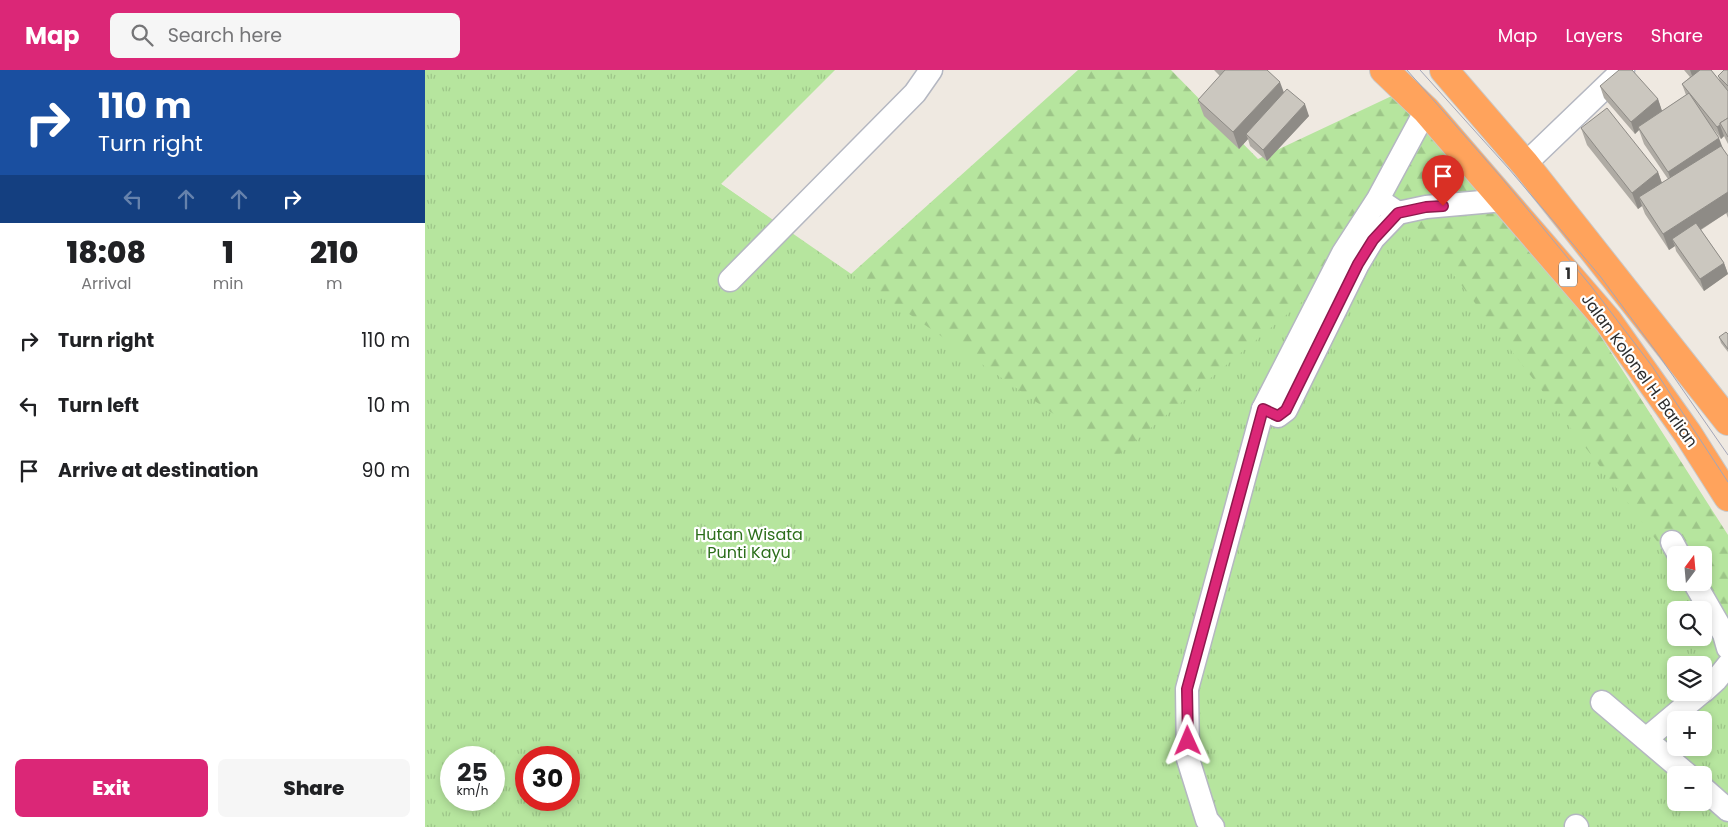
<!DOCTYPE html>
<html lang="en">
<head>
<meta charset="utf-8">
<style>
  :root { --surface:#fff; --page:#f6f6f6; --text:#202124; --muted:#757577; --accent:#db2777 }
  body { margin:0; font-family:Poppins,sans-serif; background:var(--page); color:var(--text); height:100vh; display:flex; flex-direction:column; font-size:19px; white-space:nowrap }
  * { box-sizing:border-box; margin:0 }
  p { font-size:16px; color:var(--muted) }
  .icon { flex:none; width:28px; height:28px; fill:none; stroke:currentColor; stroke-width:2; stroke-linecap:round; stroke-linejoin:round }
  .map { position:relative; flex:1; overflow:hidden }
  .details { display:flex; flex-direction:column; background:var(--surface); width:425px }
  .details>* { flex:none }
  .hud { background:#1a4fa0; color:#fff; overflow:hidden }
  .needle { width:32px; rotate:16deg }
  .tools { position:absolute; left:1242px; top:476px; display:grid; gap:10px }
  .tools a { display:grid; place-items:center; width:45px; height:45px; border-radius:8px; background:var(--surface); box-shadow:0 2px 8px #0003; font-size:25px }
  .speed { position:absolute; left:15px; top:676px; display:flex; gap:10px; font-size:25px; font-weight:700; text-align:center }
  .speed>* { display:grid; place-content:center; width:65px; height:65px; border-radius:50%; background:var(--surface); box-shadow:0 2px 8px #0003; line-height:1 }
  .speed small { font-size:12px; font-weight:400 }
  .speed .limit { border:8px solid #d22; background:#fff; color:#111 }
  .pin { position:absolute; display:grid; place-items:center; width:42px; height:42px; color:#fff; margin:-51px -21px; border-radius:50% 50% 50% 0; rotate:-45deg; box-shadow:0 0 5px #0007 }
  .pin .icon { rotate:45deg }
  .me { position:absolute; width:55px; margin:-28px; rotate:359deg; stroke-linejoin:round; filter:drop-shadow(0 0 4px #0008) }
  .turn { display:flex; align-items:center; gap:18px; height:105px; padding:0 15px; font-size:22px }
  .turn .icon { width:65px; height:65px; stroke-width:2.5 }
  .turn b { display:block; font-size:35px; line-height:42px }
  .lanes { display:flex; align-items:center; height:48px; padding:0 15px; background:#0003; justify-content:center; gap:25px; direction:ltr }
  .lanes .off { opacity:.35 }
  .eta { display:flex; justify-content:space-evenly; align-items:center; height:85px; text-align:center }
  .eta b { font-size:30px; font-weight:800; line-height:35px }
  .cta { display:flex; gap:10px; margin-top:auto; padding:10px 15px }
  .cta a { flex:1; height:58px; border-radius:8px; background:var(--accent); color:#fff; font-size:20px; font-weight:800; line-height:58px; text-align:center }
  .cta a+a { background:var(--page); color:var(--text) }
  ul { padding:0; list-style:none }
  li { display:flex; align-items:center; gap:15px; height:65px; padding:0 15px }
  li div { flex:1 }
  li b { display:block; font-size:19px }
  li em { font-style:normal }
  header { display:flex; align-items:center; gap:30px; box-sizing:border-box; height:70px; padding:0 25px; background:var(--accent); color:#fff }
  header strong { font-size:24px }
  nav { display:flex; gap:28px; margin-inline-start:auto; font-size:18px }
  .search { width:350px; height:45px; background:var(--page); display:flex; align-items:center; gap:12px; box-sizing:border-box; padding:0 18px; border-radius:8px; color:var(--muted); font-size:19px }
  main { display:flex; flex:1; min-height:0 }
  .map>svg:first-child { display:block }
  .forest { fill:url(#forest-firs); fill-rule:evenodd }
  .park { fill:url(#park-tufts); fill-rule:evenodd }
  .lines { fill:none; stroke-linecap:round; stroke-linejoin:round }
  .street-casing { stroke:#b4b7c1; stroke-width:25 }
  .highway-casing { stroke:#c9c9c9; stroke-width:30 }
  .street { stroke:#fff; stroke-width:22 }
  .highway { stroke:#ffa35c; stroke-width:28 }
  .tram { stroke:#a3a6b8; stroke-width:1 }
  .wall { fill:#afaba4 }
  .shaded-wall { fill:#8e8b86 }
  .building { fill:#cbc7bf; stroke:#8e8b86 }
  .route-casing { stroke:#8e194d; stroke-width:12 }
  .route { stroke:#db2777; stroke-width:9 }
  .labels { text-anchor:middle; stroke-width:4.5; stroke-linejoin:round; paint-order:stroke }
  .shield { fill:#fff; stroke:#6d6d6d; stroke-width:1 }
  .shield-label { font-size:15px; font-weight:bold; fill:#2e2e2e }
  .street-label { font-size:16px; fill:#2e2e2e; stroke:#fff }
  .park-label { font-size:16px; fill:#2c6e1b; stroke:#fff }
</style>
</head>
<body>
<header>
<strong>Map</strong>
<div class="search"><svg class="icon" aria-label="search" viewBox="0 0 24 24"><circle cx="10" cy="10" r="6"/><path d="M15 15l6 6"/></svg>Search here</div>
<nav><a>Map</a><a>Layers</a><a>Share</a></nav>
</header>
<main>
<section class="details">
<div class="hud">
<div class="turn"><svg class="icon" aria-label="right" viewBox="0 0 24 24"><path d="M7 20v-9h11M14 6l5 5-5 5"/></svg><div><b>110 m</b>Turn right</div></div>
<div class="lanes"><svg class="icon off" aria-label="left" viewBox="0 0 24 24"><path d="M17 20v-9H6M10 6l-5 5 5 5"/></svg><svg class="icon off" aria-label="ahead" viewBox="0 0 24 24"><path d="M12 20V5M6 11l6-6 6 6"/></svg><svg class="icon off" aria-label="ahead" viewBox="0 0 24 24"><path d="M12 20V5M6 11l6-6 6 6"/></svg><svg class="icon" aria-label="right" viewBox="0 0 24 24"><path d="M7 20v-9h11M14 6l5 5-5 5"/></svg></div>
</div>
<div class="eta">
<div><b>18:08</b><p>Arrival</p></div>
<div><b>1</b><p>min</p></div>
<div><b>210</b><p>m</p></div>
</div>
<ul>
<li><svg class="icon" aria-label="right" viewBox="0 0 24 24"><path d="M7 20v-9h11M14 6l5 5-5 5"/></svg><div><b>Turn right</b></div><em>110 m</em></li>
<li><svg class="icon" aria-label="left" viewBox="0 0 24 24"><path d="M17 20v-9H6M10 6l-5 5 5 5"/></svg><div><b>Turn left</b></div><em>10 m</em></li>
<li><svg class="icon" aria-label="arrive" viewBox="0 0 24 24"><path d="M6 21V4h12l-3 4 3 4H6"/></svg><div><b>Arrive at destination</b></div><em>90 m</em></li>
</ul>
<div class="cta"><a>Exit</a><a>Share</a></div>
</section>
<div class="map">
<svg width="1303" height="757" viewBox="0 0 1303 757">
  <defs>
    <pattern id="forest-firs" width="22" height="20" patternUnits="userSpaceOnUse" patternTransform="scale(1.25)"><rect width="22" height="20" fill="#b6e59e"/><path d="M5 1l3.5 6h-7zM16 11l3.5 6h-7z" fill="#9dc588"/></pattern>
    <pattern id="park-tufts" width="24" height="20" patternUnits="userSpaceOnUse" patternTransform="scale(1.25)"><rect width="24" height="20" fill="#b6e59e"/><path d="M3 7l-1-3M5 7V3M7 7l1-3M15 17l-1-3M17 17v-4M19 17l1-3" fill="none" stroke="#9dc588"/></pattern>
  </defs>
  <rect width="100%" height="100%" fill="#efe9e1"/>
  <path class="forest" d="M0,0L296,114L342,146L316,328L426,204L653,0H746L833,89L988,16L1148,223L1303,465V757H0ZM1251,485H1279V512H1251ZM1251,540H1279V568H1251ZM1251,595H1279V622H1251ZM1251,650H1279V678H1251ZM26,688H69V730H26ZM101,688H144V730H101ZM1251,705H1279V732H1251Z"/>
  <path class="park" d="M0,0H410L296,114L691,387L982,144L1251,496V512L1264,513L1303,564V757H0ZM1251,540H1279V568H1251ZM1251,595H1279V622H1251ZM1251,650H1279V678H1251ZM26,688H69V730H26ZM101,688H144V730H101ZM1251,705H1279V732H1251Z"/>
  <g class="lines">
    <g class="street-casing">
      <g id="street">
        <polyline points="1100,94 1198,0"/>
        <polyline points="961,135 973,143 1001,137 1079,130"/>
        <polyline points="305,210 490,23 506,0"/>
        <polyline points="838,339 853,346 861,340 933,194 948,169 973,143"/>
        <polyline points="1247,472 1254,485"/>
        <polyline points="1269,512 1299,564 1303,578"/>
        <polyline points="1279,621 1291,610 1303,595"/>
        <polyline points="1177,632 1263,705"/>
        <polyline points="1221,669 1277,622"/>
        <polyline points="1279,719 1303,740"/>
        <polyline points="1151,756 1152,757"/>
        <polyline points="788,757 782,750 763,689 762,619 838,339 918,183 953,129 1001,40"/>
      </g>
    </g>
    <g class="highway-casing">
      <g id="highway">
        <polyline points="959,0 1001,40 1183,251 1263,364 1303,427"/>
        <polyline points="1019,0 1100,94 1303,351"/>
      </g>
    </g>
    <use href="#street" class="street"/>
    <use href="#highway" class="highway"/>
    <g class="tram">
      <polyline points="982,0 1075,106 1166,216 1227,296 1303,412"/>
      <polyline points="995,0 1084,99 1175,206 1235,287 1303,385"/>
    </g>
  </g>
  <g class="wall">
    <polygon points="789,0 842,0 859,23 884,46 842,91 825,76 823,69 814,79 779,46 773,30 795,6"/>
    <polygon points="1259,0 1286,0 1295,11 1293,6 1303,0 1303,74 1299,66 1296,69 1288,58 1298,79 1303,86 1303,148 1301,143 1276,160 1299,193 1303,204 1279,221 1251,181 1250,176 1244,180 1220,144 1217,136 1213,139 1162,75 1156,58 1233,102 1237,113 1243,109 1219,74 1214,60 1210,64 1179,28 1175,16 1233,29 1237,41 1261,25 1257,14 1265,7"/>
    <polygon points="1303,264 1303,282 1296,273 1294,267"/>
  </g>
  <g class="shaded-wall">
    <polygon points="1265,0 1283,0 1269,11"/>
    <polygon points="855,12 861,28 821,64 823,69 814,79 808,62"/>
    <polygon points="1233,29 1237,41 1213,57 1214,60 1210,64 1206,52"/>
    <polygon points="880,34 884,46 842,91 838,80"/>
    <polygon points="1295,55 1299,66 1296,69 1292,57"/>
    <polygon points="1294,68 1300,84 1249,118 1243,102"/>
    <polygon points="1233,102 1239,119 1214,127 1217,136 1213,139 1207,123"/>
    <polygon points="1303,122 1303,142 1251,175 1247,169 1250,176 1244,180 1238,164"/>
    <polygon points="1299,193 1303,204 1279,221 1275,209"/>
  </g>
  <g class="building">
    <polygon points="800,0 842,0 855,12 808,62 773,30"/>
    <polygon points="1194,0 1207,0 1233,29 1206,52 1175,16"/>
    <polygon points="1275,0 1286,0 1303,21 1303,48 1295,53 1295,55 1292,57 1257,14"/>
    <polygon points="1299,0 1303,0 1303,16 1293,6"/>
    <polygon points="862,19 880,34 838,80 821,64"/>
    <polygon points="1264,23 1294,68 1243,102 1213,57"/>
    <polygon points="1182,38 1233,102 1207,123 1156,58"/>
    <polygon points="1303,48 1303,67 1295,53"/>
    <polygon points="1296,76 1303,86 1303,122 1238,164 1214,127"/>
    <polygon points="1271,153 1299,193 1275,209 1247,169"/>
    <polygon points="1301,262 1303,264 1303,279 1294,267"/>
  </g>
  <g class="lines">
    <g class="route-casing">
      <polyline id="route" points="763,671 762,619 838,339 853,346 861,340 933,194 948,170 973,143 1001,137 1018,136"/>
    </g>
    <use href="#route" class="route"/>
  </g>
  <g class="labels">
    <rect class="shield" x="1134" y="191.5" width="18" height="25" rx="4"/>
    <g class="shield-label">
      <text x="1143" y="209">1</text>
    </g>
    <g class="street-label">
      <text transform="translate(1215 300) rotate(54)" y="6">Jalan Kolonel H. Barlian</text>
    </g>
    <g class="park-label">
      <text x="324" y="470">Hutan Wisata<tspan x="324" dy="18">Punti Kayu</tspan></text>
    </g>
  </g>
</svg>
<div class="tools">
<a><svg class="needle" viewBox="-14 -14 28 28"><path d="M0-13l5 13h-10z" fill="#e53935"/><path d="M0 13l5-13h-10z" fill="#757577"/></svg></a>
<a><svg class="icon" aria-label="search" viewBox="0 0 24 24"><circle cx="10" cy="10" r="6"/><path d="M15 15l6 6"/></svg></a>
<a><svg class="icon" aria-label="layers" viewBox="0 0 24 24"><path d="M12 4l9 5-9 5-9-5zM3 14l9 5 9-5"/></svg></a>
<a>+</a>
<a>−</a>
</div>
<div class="speed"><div>25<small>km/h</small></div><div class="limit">30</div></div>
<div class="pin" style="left:1018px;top:136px;background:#d93025"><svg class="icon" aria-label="arrive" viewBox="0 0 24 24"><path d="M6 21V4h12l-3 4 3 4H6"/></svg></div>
<svg class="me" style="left:763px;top:671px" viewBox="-20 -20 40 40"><path d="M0-17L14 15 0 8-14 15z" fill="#db2777" stroke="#fff" stroke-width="4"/></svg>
</div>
</main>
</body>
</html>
